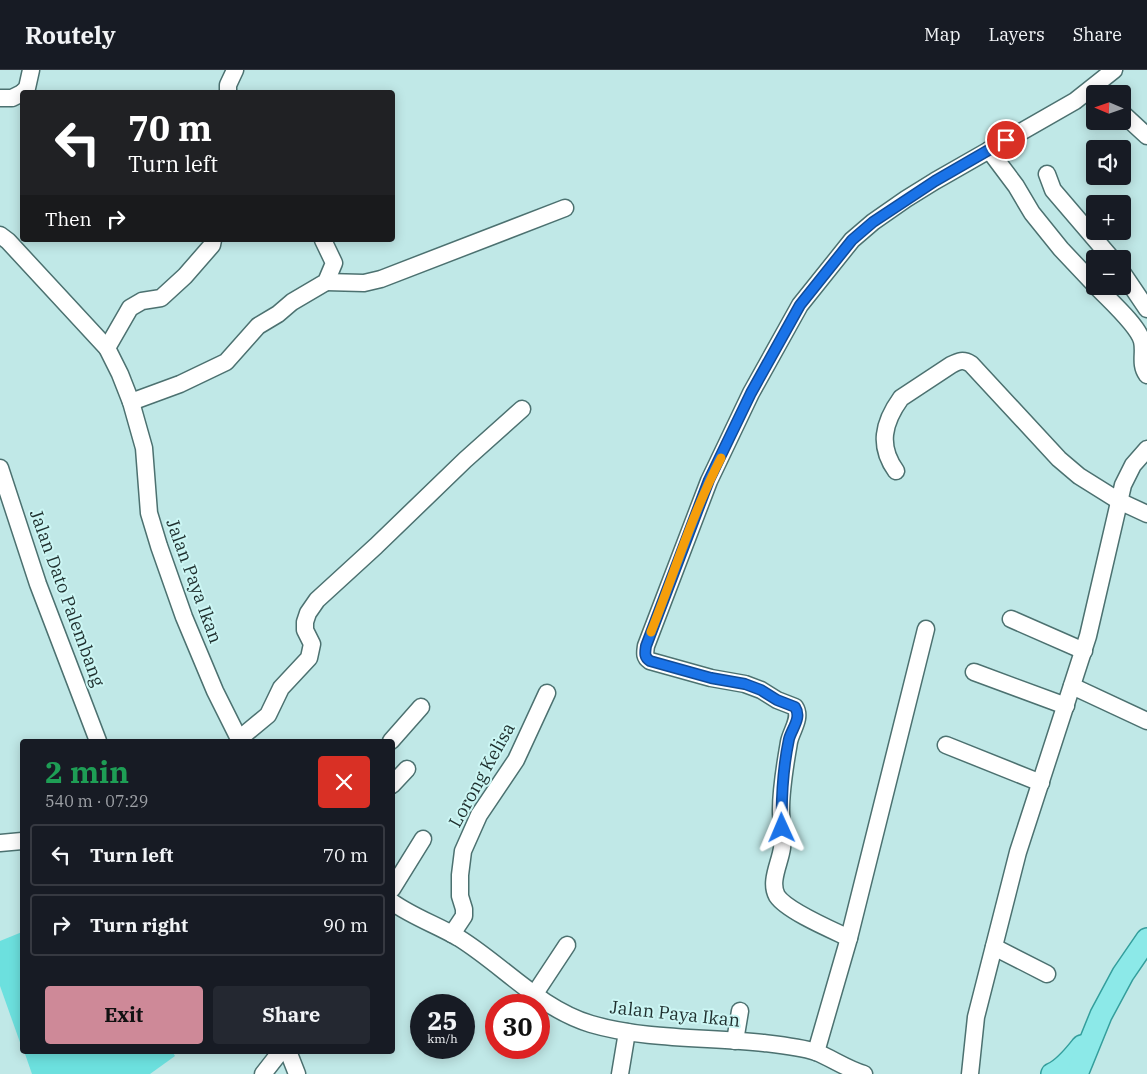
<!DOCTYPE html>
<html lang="en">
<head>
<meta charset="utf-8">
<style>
  :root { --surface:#171b24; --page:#242831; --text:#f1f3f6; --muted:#9ea1a6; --line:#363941; --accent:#ce8998 }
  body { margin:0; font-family:"IBM Plex Serif",serif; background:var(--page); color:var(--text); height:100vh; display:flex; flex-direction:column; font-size:19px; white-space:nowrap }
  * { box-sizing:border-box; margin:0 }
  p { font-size:16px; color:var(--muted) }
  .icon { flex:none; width:28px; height:28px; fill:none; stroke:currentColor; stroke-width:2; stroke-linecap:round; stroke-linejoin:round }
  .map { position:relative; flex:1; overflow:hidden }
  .side { position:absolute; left:20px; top:669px; width:375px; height:315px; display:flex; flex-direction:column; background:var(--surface); border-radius:5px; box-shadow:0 2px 12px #0003 }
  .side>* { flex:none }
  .hud { position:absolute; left:20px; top:20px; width:375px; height:152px; border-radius:5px; box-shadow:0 2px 12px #0003; background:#202124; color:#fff; overflow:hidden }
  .needle { width:32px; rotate:272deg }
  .controls { position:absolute; left:1086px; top:15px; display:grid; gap:10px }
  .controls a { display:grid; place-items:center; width:45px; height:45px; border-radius:5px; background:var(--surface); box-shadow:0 2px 12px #0003; font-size:25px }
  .speed { position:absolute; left:410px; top:924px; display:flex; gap:10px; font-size:25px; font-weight:700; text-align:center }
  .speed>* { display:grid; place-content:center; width:65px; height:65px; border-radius:50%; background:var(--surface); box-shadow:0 2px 12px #0003; line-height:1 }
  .speed small { font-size:12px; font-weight:400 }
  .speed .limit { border:8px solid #d22; background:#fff; color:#111 }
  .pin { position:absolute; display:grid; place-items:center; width:42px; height:42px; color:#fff; margin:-21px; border:2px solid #fff; border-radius:50%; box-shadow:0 1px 5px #0007 }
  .me { position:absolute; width:55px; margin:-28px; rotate:359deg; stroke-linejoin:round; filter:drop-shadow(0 0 4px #0008) }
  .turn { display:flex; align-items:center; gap:18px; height:105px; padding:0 25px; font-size:22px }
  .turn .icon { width:65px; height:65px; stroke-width:2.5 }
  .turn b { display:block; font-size:35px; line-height:42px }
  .then { display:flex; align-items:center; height:48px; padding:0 25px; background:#0003; gap:10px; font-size:19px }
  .round { display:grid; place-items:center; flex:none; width:52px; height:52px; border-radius:5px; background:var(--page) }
  .overview { display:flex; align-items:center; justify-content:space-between; height:85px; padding:0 25px }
  h1 { font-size:30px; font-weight:800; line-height:38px; color:#1e9e55 }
  .button { display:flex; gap:10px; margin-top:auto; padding:10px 25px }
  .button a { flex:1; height:58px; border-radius:5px; background:var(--accent); color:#111; font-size:20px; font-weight:800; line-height:58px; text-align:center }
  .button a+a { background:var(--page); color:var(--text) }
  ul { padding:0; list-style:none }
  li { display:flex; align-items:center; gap:15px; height:62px; margin:0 10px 8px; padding:0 15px; border:2px solid var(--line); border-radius:5px }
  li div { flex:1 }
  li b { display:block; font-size:19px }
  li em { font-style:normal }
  header { display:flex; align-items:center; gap:30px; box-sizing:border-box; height:70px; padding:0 25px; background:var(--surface); border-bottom:1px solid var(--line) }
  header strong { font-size:24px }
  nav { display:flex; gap:28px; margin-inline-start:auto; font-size:18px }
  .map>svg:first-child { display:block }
  .green { fill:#6ce0de }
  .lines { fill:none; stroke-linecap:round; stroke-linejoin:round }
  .minor-casing { stroke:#4c7170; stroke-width:19 }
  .major-casing { stroke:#349e9c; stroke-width:24 }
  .minor { stroke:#fff; stroke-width:16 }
  .major { stroke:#8ce9e8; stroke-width:21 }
  .route-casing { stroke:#114b97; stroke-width:12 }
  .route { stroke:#1a73e8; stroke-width:9 }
  .slow { stroke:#f59e0b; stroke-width:9 }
  .labels { text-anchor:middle; stroke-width:4; stroke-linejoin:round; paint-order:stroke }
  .street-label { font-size:18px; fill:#1f2f2e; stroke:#ccf6f4 }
</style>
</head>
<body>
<header>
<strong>Routely</strong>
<nav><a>Map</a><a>Layers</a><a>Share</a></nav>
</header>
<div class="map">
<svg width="1147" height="1004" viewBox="0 0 1147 1004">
  <rect width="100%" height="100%" fill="#c0e8e7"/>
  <g class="green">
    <polygon points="22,862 22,978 0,916 0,871"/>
    <polygon points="24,981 172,981 175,986 150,1004 32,1004"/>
  </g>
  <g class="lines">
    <g class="minor-casing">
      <g id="minor">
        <polyline points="23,22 27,18 31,0"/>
        <polyline points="228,22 228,15 235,0"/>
        <polyline points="0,28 12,28 22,23"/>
        <polyline points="1122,43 1147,66"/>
        <polyline points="989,80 1016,116 1032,143 1061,179 1095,215"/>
        <polyline points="1047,104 1053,120 1112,189"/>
        <polyline points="0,165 8,171 107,278 120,304 131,332 144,378 149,443 159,476 184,547 215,621 240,671"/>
        <polyline points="1122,202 1147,239"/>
        <polyline points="326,212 364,213 381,209 565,138"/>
        <path d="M1096,216C1108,229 1138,255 1142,271C1145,283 1139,294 1147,305"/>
        <polyline points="107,278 130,238 142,231 161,228 185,206 212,175 213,170"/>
        <polyline points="131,332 180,314 226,292 258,256 278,244 292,232 326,212 334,193 323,170"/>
        <polyline points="0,398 38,514 98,671"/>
        <path d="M896,401C878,376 883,353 901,328L951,295C959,291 963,289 971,294L1059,389L1079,406L1119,431L1147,444"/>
        <polyline points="1011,549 1084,581"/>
        <polyline points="974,602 1066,636"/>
        <polyline points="1072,616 1147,651"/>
        <polyline points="239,669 268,645 281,618 309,588 312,574 305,560 305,552 308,543 317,530 376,476 465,390 522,339"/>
        <polyline points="391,671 421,637"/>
        <polyline points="946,675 1041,713"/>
        <polyline points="392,715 407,699"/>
        <polyline points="0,773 22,771"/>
        <polyline points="392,819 423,769"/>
        <path d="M392,832C413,847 437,855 459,868C504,896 539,938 591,954C645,970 708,967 764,973C781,975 800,977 816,982C833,989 847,999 864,1004"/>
        <polyline points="452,864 464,846 464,839 460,826 460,805 463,781 479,745 516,690 547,623"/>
        <path d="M849,868C832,860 787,841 777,826C769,812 780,793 782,778C784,766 781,753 781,740C781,717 785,695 789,672C791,661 802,648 795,637L777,630L761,620L745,614L711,608L650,591C644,587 645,583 646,576L709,411L751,323L800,235L852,170L873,152L906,129L935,111L1075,31L1114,0"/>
        <polyline points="994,877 1047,904"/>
        <polyline points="534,925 567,875"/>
        <polyline points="735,971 740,941"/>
        <polyline points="288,981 297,1004"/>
        <polyline points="816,982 849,868 926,559"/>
        <polyline points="263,1004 281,981"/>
        <polyline points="620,1004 627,962"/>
        <polyline points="970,1004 976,947 1018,782 1088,566 1123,415 1133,395 1147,379"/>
      </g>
    </g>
    <g class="major-casing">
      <g id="major">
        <path d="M1052,1004C1064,999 1074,986 1082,976"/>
        <polyline points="1077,1004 1101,945 1123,904 1147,869"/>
      </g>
    </g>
    <use href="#minor" class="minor"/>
    <use href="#major" class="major"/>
  </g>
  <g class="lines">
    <g class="route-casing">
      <path id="route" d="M782,758C781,728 783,698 789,669C792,658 802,648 795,637L777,630L761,620L745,614L711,608L650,591C644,587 645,583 646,576L709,410L751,323L800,235L852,170L873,152L935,111L1006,70"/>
    </g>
    <use href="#route" class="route"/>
    <path class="slow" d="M651,562C674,504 692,444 721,388"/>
  </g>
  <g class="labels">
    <g class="street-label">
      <text transform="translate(194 511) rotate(70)" y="6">Jalan Paya Ikan</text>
      <text transform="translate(67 528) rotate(70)" y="6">Jalan Dato Palembang</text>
      <text transform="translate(482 705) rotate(-61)" y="6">Lorong Kelisa</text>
      <text transform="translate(675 944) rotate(6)" y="6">Jalan Paya Ikan</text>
    </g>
  </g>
</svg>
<div class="controls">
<a><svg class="needle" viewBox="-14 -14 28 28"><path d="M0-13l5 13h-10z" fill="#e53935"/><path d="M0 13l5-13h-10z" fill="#9ea1a6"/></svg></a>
<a><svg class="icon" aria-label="sound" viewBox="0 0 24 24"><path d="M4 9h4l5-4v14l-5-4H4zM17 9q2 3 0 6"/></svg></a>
<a>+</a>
<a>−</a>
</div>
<div class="speed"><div>25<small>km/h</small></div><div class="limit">30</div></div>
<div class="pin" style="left:1006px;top:70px;background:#d93025"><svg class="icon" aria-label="arrive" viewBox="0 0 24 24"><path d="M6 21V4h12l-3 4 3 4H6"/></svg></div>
<svg class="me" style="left:782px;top:758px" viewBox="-20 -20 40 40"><path d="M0-17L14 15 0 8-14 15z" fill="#1a73e8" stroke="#fff" stroke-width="4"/></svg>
<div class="hud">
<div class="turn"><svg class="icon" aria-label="left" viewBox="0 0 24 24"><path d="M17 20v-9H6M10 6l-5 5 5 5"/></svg><div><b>70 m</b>Turn left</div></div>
<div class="then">Then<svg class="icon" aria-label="right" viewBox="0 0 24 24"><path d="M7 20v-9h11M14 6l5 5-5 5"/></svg></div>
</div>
<section class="side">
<div class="overview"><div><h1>2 min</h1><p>540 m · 07:29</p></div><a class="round" style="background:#d93025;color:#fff"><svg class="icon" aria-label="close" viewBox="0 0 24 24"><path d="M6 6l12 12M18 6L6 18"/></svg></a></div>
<ul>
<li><svg class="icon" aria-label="left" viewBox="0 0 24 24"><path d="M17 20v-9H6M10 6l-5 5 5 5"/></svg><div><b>Turn left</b></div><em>70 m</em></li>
<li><svg class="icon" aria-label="right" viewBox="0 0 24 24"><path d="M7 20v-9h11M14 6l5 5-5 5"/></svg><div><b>Turn right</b></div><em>90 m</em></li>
</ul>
<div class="button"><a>Exit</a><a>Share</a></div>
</section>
</div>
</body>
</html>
